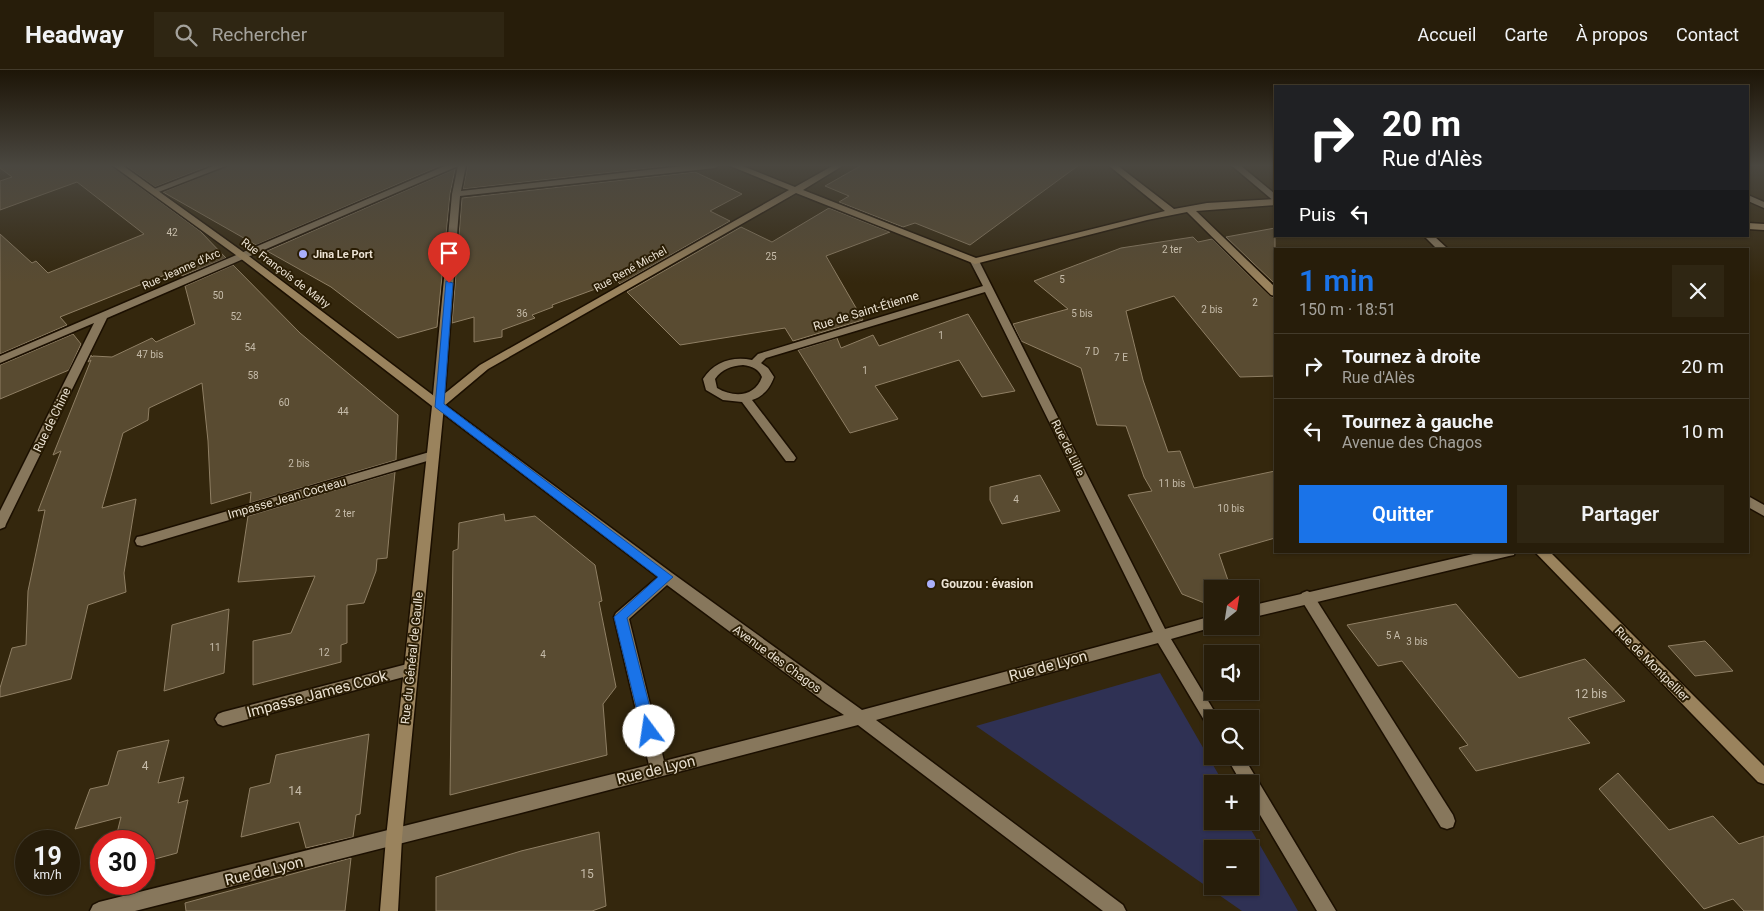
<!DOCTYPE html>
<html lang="fr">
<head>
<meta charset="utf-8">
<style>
  :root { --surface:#271d0a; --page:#2f2613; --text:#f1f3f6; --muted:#a4a29c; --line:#433b2b; --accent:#1a73e8 }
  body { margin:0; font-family:Roboto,sans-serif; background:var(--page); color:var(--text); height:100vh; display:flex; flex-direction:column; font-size:19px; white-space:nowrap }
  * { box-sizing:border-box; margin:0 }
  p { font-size:16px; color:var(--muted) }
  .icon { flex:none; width:28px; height:28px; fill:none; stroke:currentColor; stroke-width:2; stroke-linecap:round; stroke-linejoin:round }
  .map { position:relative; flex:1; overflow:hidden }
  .side { position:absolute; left:1274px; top:178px; width:475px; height:305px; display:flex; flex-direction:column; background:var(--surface); border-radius:0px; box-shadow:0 1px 4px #0004,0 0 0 1px var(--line) }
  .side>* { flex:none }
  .guide { position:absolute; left:1274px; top:15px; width:475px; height:152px; border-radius:0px; box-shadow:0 1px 4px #0004,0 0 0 1px var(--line); background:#202124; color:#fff; overflow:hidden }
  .needle { width:32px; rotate:30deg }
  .tools { position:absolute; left:1204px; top:510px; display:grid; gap:10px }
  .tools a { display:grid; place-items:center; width:55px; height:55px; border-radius:0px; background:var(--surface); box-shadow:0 1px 4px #0004,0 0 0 1px var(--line); font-size:25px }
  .speed { position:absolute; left:15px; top:760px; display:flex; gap:10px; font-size:25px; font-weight:700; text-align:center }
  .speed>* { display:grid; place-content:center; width:65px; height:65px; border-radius:50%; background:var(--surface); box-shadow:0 1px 4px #0004,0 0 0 1px var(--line); line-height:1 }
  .speed small { font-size:12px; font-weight:400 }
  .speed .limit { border:8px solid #d22; background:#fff; color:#111 }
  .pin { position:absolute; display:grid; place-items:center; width:42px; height:42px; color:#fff; margin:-51px -21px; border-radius:50% 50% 50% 0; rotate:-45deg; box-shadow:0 0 5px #0007 }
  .pin .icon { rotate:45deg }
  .me { position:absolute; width:55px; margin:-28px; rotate:346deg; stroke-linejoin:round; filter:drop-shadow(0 0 4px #0008) }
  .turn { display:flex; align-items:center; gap:18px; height:105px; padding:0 25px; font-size:22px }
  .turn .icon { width:65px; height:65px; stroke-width:2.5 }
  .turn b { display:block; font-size:35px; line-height:42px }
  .then { display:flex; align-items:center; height:48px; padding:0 25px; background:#0003; gap:10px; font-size:19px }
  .round { display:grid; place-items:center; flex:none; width:52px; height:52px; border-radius:0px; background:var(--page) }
  .head { display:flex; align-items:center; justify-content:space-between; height:85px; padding:0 25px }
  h1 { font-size:30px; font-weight:600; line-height:38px; color:var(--accent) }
  .cta { display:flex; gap:10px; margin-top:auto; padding:10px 25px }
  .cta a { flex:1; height:58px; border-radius:0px; background:var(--accent); color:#fff; font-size:20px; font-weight:600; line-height:58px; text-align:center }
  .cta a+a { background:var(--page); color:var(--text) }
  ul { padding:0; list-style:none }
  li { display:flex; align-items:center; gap:15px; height:65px; padding:0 25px; border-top:1px solid var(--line) }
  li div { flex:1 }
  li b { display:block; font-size:19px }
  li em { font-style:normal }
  header { display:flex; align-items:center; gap:30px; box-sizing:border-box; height:70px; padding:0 25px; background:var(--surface); border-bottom:1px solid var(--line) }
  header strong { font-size:24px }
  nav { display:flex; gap:28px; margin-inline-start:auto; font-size:18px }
  .search { width:350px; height:45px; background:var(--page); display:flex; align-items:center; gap:12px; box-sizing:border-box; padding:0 18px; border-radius:0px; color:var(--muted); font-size:19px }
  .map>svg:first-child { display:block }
  .green { fill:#2f3154; fill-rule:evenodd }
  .building { fill:#594b31; stroke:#8f7f64 }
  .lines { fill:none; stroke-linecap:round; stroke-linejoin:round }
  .lane-casing { stroke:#1b0f00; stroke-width:3 }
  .street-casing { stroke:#1b0f00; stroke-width:3 }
  .secondary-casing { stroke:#1b0f00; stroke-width:3 }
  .lane { fill:#87775c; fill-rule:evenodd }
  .street { fill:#87775c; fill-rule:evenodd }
  .secondary { fill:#9a835d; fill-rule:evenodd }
  .route { fill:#1a73e8; stroke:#114b97 }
  .poi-dot { fill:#aab0fb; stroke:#2a1d04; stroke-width:2 }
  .labels { text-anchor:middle; stroke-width:4; stroke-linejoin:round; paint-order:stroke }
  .number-label { font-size:10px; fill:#c6bcaa }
  .far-poi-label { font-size:11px; font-weight:bold; fill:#ebe2d3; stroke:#2a1d04; text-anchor:start }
  .far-street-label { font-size:11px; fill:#ebe2d3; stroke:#2a1d04 }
  .street-label { font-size:12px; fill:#ebe2d3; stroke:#2a1d04 }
  .poi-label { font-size:12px; font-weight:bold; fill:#ebe2d3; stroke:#2a1d04; text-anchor:start }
  .near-number-label { font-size:12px; fill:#c6bcaa }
  .near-street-label { font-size:15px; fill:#ebe2d3; stroke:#2a1d04 }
</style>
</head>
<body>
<header>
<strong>Headway</strong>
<div class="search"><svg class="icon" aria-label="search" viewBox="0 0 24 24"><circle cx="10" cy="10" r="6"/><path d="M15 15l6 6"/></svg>Rechercher</div>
<nav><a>Accueil</a><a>Carte</a><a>À propos</a><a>Contact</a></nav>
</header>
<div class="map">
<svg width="1764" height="841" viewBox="0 0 1764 841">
  <rect width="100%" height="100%" fill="#34270d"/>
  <path class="green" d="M1160,603L1224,714H1212V751H1246L1298,841H1242L976,656ZM1212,779H1250V816H1212Z"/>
  <g class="building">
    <polygon points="0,95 110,95 200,161 226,188 182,206 180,199 60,247 67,255 0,284 0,164 32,193 36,191 48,203 144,164 77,112 0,140 0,111 12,107 0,98"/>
    <polygon points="125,95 211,95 155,117"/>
    <polygon points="230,95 442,95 256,175 163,122"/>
    <polygon points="468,95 675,95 463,119"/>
    <polygon points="862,95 1079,95 970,175 915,153 903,157 839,132 849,126 825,116"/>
    <polygon points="455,99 450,124 437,257 398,268 331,217 267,181"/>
    <polygon points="695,102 742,124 710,141 730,151 620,214 617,211 552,235 553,237 532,245 535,248 502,260 502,267 474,272 474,247 452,253 462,128"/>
    <polygon points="829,138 890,162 826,186 863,250 793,271 785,258 680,275 627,222 741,157 772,172"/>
    <polygon points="1275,158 1275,214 1226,167"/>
    <polygon points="1193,167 1198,172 1212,169 1270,226 1275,228 1275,306 1240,307 1174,226 1126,241 1143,310 1168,382 1180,381 1194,418 1275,401 1275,468 1219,484 1231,519 1212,519 1212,536 1182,524 1128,425 1152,421 1144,407 1126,356 1097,355 1081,298 1021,271 1013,254 1068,239 1034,211 1121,178"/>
    <polygon points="233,195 300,263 398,345 396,390 250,433 251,422 211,434 208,371 202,313 149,338 148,350 123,363 102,438 136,429 124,503 126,522 88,535 71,609 0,627 0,618 12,578 26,575 28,521 45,440 38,441 61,381 53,385 91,290 88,292 91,285 92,287 93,286 112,287 152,268 156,272 195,254 185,216"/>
    <polygon points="968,244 1015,321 982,327 959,290 875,316 898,349 850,363 798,280 837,268 841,278 873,265 879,276"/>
    <polygon points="73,264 81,274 69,300 0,329 0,295"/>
    <polygon points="395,402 387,488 377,489 376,501 364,533 347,535 347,573 341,575 341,592 253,615 253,571 291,563 315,506 238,512 248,446"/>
    <polygon points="1040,405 1060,441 1002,454 990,430 990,417"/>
    <polygon points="504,444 505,451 535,446 595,495 602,531 599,532 616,617 603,634 607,685 450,725 453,481 458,479 459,453"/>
    <polygon points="1456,534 1519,608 1585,589 1625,631 1568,648 1590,673 1476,701 1459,678 1468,675 1402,591 1378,596 1347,555"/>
    <polygon points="229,539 224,603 164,621 172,555"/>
    <polygon points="1705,571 1710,576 1733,601 1695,606 1668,576"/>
    <polygon points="369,664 360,744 356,745 353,767 306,778 299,752 241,767 250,718 270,713 276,685"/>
    <polygon points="169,670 158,713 184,707 178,733 188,730 177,783 144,792 144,771 115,771 121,747 75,759 90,719 108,715 118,681"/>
    <polygon points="1618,703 1669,760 1713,746 1739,774 1764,766 1764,841 1744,841 1733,829 1704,839 1599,719"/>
    <polygon points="599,762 606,836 592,841 436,841 436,807 521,781"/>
    <polygon points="351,788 345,841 186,841 185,833"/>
  </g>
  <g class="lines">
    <g class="lane-casing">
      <g id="lane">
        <polygon points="433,381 437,382 439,385 437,388 142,476 137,475 135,471 137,467 142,466"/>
        <polygon points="1307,521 1312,523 1453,745 1455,751 1453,757 1447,759 1441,757 1302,531 1300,527 1302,523"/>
      </g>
    </g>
    <g class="street-casing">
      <g id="street">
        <polygon points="216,95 228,95 156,123 149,121"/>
        <path d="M447,95H466L461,121L692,95H719L715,98L460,126L444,334L672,503L862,640L1153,562L985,222L766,288L761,293L768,298L774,307C770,318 764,326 752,330L794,385L796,388L794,391H786L742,332L723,330L706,320L703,309C714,292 732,286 752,290L758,284L983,216L970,191L975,188L978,189L1165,559L1212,546V556H1217L1171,569L1219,649H1212V657L1207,655L1158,573L876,650L1123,835L1126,841H1103L858,655L517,744L135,841H90L93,835L99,832L649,695L614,547L616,543L658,507L432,335L452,124L458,96L107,248L6,454L5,457L0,459V441L94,253L0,293V286ZM743,295C752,296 759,299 762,307C755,327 734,328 717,318L715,309C722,299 731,296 743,295ZM667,515L826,633L844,645L664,691L629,549Z"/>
        <polygon points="1231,95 1240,95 1275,124 1275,132"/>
        <polygon points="1748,125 1764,132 1764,138 1748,131"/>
        <polygon points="1424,166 1434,166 1448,179 1437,179"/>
        <polygon points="1748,426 1764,435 1764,446 1748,437"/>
        <polygon points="1486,481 1515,481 1514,485 1509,486 1250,548 1250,536"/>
        <polygon points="411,593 416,595 418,599 416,603 411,605 223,656 218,654 215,649 218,644 223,642"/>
        <polygon points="1226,686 1243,686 1336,841 1317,841 1250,728 1250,714 1242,714"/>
      </g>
    </g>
    <g class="secondary-casing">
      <g id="secondary">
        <polygon points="112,95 122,95 246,184 438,329 480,295 789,120 728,95 740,95 795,117 834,95 844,95 803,120 976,188 1165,141 1108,95 1117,95 1174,139 1207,133 1275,129 1275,135 1196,141 1275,217 1275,226 1271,225 1187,142 1147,150 975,194 796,123 488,299 444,336 402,768 398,841 380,841 386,768 432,336 240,188"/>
        <polygon points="1748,153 1764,154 1764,160 1748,159"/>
        <polygon points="1534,481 1549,481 1764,696 1764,714 1758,712"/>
      </g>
    </g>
    <use href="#lane" class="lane"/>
    <use href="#street" class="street"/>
    <use href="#secondary" class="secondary"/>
  </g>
  <linearGradient id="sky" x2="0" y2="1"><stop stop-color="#1d1507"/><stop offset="0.45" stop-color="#4a4740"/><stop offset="1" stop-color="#4a4740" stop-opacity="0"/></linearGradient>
  <rect width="1764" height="213" fill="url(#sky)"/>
  <polygon class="route" points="446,211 453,213 444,334 673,507 627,548 656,661 654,665 649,667 644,665 642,661 614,547 658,507 435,337"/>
  <g class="poi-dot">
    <circle cx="303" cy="184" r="5"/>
    <circle cx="931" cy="514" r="5"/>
  </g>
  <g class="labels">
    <g class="number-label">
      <text x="172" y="166">42</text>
      <text x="1172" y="183">2 ter</text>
      <text x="771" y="190">25</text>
      <text x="1062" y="213">5</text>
      <text x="218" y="229">50</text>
      <text x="1255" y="236">2</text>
      <text x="1212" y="243">2 bis</text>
      <text x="522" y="247">36</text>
      <text x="1082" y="247">5 bis</text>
      <text x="236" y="250">52</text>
      <text x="941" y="269">1</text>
      <text x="250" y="281">54</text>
      <text x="1092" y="285">7 D</text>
      <text x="150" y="288">47 bis</text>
      <text x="1121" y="291">7 E</text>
      <text x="865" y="304">1</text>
      <text x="253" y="309">58</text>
      <text x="284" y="336">60</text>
      <text x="343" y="345">44</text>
      <text x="299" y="397">2 bis</text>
      <text x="1172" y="417">11 bis</text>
      <text x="1016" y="433">4</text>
      <text x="1231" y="442">10 bis</text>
      <text x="345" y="447">2 ter</text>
      <text x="1393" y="569">5 A</text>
      <text x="1417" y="575">3 bis</text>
      <text x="215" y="581">11</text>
      <text x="324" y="586">12</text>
      <text x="543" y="588">4</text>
    </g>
    <g class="far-poi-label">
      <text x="313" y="188">Jina Le Port</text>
    </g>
    <g class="far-street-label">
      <text transform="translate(181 199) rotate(-24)" y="4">Rue Jeanne d'Arc</text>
      <text transform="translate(630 199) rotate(-29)" y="4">Rue René Michel</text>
      <text transform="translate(286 203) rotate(37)" y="4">Rue François de Mahy</text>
    </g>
    <g class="street-label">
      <text transform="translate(866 241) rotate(-17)" y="4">Rue de Saint-Étienne</text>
      <text transform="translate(52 350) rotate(-64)" y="4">Rue de Chine</text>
      <text transform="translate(1068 378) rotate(64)" y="4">Rue de Lille</text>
      <text transform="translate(287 428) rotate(-16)" y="4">Impasse Jean Cocteau</text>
      <text transform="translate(412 588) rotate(-84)" y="4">Rue du Général de Gaulle</text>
      <text transform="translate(777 589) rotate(36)" y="4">Avenue des Chagos</text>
      <text transform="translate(1652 594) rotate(45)" y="4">Rue de Montpellier</text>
    </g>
    <g class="poi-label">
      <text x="941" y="518">Gouzou : évasion</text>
    </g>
    <g class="near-number-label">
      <text x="1591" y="628">12 bis</text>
      <text x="145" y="700">4</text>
      <text x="295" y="725">14</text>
      <text x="587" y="808">15</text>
    </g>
    <g class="near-street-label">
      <text transform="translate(1048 596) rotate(-15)" y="5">Rue de Lyon</text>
      <text transform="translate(317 624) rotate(-15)" y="5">Impasse James Cook</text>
      <text transform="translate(656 700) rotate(-14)" y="5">Rue de Lyon</text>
      <text transform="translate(264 801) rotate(-14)" y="5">Rue de Lyon</text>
    </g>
  </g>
</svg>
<div class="tools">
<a><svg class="needle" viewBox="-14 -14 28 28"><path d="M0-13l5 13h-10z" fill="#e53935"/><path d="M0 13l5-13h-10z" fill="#a4a29c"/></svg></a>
<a><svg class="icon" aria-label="sound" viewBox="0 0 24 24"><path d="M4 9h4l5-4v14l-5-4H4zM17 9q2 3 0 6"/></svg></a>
<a><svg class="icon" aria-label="search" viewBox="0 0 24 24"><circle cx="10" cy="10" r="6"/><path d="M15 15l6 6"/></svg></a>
<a>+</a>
<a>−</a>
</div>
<div class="speed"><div>19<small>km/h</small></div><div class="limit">30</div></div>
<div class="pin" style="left:449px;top:213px;background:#d93025"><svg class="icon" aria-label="arrive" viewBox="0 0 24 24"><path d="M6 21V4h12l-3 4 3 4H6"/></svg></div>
<svg class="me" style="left:649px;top:661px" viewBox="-20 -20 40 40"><circle r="19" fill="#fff"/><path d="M0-13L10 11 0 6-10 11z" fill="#1a73e8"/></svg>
<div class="guide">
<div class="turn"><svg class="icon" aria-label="right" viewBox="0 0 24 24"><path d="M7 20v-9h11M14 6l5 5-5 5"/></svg><div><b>20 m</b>Rue d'Alès</div></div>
<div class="then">Puis<svg class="icon" aria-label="left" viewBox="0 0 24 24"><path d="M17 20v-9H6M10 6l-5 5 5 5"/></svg></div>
</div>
<section class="side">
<div class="head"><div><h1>1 min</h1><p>150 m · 18:51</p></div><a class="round"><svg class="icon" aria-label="close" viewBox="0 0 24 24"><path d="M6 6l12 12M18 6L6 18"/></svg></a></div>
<ul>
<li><svg class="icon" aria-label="right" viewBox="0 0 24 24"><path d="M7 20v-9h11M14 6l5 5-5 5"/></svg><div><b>Tournez à droite</b><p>Rue d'Alès</p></div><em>20 m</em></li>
<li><svg class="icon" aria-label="left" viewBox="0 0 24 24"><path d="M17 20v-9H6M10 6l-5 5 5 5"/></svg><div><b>Tournez à gauche</b><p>Avenue des Chagos</p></div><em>10 m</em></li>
</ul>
<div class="cta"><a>Quitter</a><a>Partager</a></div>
</section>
</div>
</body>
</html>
